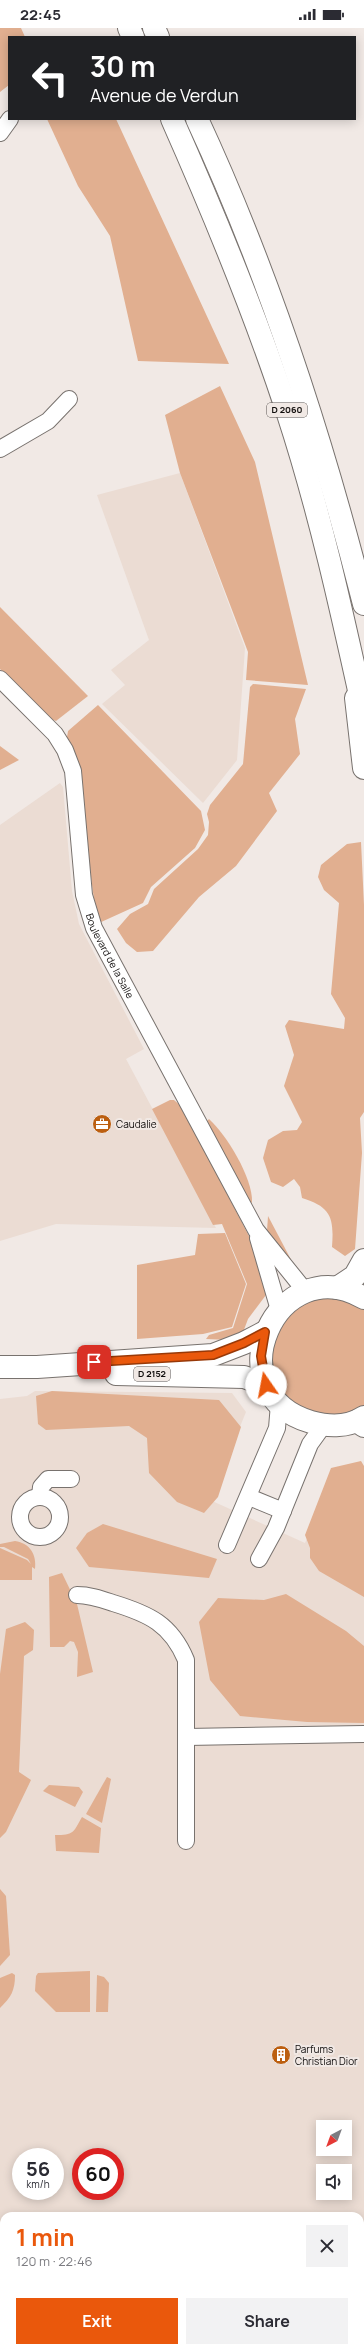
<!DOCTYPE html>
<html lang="en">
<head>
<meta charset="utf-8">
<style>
  :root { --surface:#fff; --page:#f2f2f3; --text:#2b2b33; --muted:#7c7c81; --accent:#ea580c }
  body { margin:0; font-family:Manrope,sans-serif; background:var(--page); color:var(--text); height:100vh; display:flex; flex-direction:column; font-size:15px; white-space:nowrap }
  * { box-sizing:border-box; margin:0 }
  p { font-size:13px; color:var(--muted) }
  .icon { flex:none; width:22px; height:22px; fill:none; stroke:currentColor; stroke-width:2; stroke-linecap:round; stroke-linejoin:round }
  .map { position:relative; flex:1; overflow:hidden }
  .drawer { position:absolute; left:0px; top:2184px; width:364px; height:140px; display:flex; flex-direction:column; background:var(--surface); border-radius:12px 12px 0 0; box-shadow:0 2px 10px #0003 }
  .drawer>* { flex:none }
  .hud { position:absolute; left:8px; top:8px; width:348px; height:84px; border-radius:0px; box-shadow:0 2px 10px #0003; background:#202124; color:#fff; overflow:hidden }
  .needle { width:26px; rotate:221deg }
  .buttons { position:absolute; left:316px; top:2092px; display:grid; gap:8px }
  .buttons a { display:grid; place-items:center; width:36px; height:36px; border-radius:0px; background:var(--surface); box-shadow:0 2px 10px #0003; font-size:20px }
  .speed { position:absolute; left:12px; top:2120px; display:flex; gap:8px; font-size:20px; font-weight:700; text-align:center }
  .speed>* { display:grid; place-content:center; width:52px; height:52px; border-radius:50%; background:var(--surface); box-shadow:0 2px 10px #0003; line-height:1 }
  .speed small { font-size:10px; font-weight:400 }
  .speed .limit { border:6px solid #d22; background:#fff; color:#111 }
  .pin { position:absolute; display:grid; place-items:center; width:34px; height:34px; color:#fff; margin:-17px; border-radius:8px; box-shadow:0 2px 6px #0006 }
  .me { position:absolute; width:44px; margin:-22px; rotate:348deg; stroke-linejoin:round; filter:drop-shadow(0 0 3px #0008) }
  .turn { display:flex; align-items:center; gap:14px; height:84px; padding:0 16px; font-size:18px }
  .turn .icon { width:52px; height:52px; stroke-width:2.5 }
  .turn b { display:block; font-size:28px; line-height:34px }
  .round { display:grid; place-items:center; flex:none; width:42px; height:42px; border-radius:0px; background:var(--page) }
  .overview { display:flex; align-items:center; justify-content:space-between; height:68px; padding:0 16px }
  h1 { font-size:24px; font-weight:700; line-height:30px; color:var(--accent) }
  .button { display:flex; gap:8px; margin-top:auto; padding:8px 16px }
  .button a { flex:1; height:46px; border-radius:0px; background:var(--accent); color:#fff; font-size:16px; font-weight:700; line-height:46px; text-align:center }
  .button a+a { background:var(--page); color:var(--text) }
  .status { display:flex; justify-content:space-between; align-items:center; height:28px; padding:0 20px; background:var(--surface); direction:ltr }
  .status svg { height:11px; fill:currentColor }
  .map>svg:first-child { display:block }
  .built { fill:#ebdcd3; fill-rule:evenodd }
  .green { fill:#e1af90 }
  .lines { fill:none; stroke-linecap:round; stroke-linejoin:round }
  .minor-casing { stroke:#78726e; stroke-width:18 }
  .primary-casing { stroke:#78726e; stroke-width:24 }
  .trunk-casing { stroke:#78726e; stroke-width:24 }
  .minor { stroke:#fff; stroke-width:16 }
  .primary { stroke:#fff; stroke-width:22 }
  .trunk { stroke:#fff; stroke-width:22 }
  .route-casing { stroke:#983908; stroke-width:10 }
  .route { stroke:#ea580c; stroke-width:7 }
  .labels { text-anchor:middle; stroke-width:4; stroke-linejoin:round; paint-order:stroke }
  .shield { fill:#f1e9e5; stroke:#544f4d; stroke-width:1 }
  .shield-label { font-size:9px; font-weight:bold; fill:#100d0c }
  .street-label { font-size:10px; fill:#100d0c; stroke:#f1e9e5 }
  .poi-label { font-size:10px; fill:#100d0c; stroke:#f1e9e5; text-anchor:start }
</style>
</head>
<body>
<div class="status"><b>22:45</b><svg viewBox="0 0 49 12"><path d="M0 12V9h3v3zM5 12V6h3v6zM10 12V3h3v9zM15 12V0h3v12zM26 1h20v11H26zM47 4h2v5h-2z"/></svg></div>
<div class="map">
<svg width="364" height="2324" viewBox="0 0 364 2324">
  <rect width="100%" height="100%" fill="#f1e9e5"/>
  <g class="built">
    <polygon points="180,445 245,620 237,732 203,775 102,676 125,657 111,642 149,612 97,467"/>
    <polygon points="60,755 63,759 72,863 79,896 144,1021 126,1031 216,1200 56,1196 0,1213 0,797"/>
    <path d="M35,1363L232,1365L246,1384L210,1472L305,1515L336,1444L364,1447V2324H0V1371L27,1368ZM323,2099H345V2121H323ZM21,2129H55V2163H21ZM81,2129H115V2163H81ZM323,2143H345V2165H323ZM4,2188H360V2320H4Z"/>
  </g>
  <g class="green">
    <polygon points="0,0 21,0 25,9 9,9 9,57 0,64"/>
    <polygon points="47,91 116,91 229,336 138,333 110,208 78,158"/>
    <polygon points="220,358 255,434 308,657 246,652 248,624 180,445 165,387"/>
    <polygon points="0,579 88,668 56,693 51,691 0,641"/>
    <polygon points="253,656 306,661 295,691 300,726 269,765 277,783 236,838 199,869 153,923 137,924 126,915 117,901 130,886 148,876 154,861 198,821 208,807 209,794 207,786 210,777 243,736 250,659"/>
    <path d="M98,677L201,783L205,802L195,820L151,859L143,875L99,895C84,834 91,768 67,709L68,703Z"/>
    <polygon points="0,718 19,732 0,742"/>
    <path d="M361,814L364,877V1084L360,1090L362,1125L355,1221L345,1228L332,1219C334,1191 332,1179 302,1170L300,1159L294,1151L283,1159L271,1154L263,1130L268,1112L283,1103L297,1102L302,1094L284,1058L294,1027L285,998L289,992L344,1001L345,990L331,966L339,875L324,862L318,849L321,837L347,816Z"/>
    <polygon points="170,1072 174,1072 182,1079 251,1212 269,1263 248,1291 242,1307 229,1312 206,1311 209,1307 233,1300 247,1256 222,1196 213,1197 152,1081"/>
    <path d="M209,1091C226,1106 253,1150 252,1174L249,1178L205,1095Z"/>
    <polygon points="268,1188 297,1243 267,1203"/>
    <polygon points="225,1205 246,1256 232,1299 203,1306 137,1311 137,1237 195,1227 198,1206"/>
    <polygon points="320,1270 338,1270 364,1280 364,1381 340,1392 301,1385 274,1356 270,1318 276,1301 302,1276"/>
    <polygon points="52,1363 219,1372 241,1399 218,1469 204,1485 177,1474 149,1445 147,1410 129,1398 46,1402 38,1396 36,1368"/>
    <polygon points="361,1433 364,1438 364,1569 319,1543 310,1530 310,1520 305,1507 331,1440"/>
    <polygon points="103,1496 217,1531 209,1550 89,1539 76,1520 87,1505"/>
    <path d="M15,1513C30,1515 37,1527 35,1541L32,1539V1552H0V1520L27,1532L31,1536L28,1531L4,1519H0V1516Z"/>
    <polygon points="62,1545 77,1576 93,1644 77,1649 78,1624 74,1614 70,1613 64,1619 50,1619 49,1549"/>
    <polygon points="286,1566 346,1603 364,1618 364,1695 307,1694 240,1688 210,1652 199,1594 218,1570 264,1572"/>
    <polygon points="25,1594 34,1602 33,1622 24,1628 19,1744 31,1752 6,1804 0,1810 0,1646 6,1601"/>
    <polygon points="107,1749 111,1751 102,1795 86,1786"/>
    <polygon points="49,1757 79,1759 83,1764 75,1779 43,1763"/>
    <path d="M82,1789L101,1800L99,1825L56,1823L55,1807C74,1807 73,1805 82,1789Z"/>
    <polygon points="0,1861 6,1868 10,1927 0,1938"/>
    <polygon points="90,1943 90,1984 56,1984 35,1963 36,1948 38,1945"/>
    <path d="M12,1945L15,1947C15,1963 11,1969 0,1980V1950Z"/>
    <polygon points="97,1947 104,1949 109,1955 108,1984 96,1984"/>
  </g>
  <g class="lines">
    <g class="minor-casing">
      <g id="minor">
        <polyline points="0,105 10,91"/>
        <polyline points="0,421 48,393 69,371"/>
        <path id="s1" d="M0,651L55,706L65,722L73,743L84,867L94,900L256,1202L306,1264"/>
        <polyline points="258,1210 279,1282"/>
        <polyline points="40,1468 41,1459 48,1451 71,1451"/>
        <circle cx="40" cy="1489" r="20"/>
        <polyline points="249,1469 283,1483"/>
        <polyline points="227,1517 277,1400 279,1376"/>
        <polyline points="259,1531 276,1500 310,1416 323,1398"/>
        <path d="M77,1567C90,1567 101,1571 113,1575C149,1586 171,1596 186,1632V1813"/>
        <polyline points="187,1709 364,1706"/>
      </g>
    </g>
    <g class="primary-casing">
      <g id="primary">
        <path d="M364,1270C277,1219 212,1365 311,1394C329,1399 349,1399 364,1389"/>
        <polyline points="0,1339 37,1339 213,1327 244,1315 265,1304"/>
        <polyline points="116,1346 244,1349 266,1357"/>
      </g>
    </g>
    <g class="trunk-casing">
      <g id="trunk">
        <polyline points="129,0 133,9"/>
        <polyline points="154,0 158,9"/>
        <path d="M172,91C215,188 255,285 288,386C320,484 342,585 364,685"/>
        <path d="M197,91C269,246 322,410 364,576"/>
        <polyline points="356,670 364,740"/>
        <polyline points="337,1260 355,1248 364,1232"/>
        <polyline points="357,1393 364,1398"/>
      </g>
    </g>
    <use href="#minor" class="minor"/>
    <use href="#primary" class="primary"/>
    <use href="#trunk" class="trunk"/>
  </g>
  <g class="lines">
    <g class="route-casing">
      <polyline id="route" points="94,1334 213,1327 244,1315 265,1304 261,1328 266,1357"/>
    </g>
    <use href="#route" class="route"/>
  </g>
  <defs>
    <g id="office-disc" transform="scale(1)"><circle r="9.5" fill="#bc5f10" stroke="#f1e9e5"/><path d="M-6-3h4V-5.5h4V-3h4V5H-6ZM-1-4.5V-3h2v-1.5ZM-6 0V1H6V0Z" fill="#fff"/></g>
    <g id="building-disc" transform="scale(1)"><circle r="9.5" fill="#bc5f10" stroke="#f1e9e5"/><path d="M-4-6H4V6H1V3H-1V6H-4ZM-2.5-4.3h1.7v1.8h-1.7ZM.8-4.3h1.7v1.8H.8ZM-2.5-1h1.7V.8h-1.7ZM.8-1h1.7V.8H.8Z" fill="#fff"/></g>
  </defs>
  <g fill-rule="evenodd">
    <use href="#office-disc" x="102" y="1096"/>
    <use href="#building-disc" x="281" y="2027"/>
  </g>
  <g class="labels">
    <g class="shield">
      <rect x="267" y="375" width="40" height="14" rx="3"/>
      <rect x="134" y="1339" width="36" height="14" rx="3"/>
    </g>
    <g class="shield-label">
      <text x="287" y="385">D 2060</text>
      <text x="152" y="1349">D 2152</text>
    </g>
    <g class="street-label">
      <text dy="4" stroke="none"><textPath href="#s1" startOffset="310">Boulevard de la Salle</textPath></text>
    </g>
    <g class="poi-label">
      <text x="116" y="1100">Caudalie</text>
      <text x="295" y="2025">Parfums<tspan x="295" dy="12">Christian Dior</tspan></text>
    </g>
  </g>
</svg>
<div class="buttons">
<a><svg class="needle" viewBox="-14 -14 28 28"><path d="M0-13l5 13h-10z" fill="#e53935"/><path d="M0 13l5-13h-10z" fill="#7c7c81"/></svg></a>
<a><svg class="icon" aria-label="sound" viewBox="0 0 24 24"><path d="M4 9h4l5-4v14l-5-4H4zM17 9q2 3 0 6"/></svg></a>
</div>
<div class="speed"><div>56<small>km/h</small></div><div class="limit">60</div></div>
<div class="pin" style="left:94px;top:1334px;background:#d93025"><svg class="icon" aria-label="arrive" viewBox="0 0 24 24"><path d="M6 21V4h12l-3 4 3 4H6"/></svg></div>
<svg class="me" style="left:266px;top:1357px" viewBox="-20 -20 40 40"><circle r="19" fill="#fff"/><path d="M0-13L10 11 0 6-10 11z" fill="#ea580c"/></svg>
<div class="hud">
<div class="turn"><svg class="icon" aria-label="left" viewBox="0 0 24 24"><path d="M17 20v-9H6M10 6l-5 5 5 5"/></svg><div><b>30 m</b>Avenue de Verdun</div></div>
</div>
<section class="drawer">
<div class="overview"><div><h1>1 min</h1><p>120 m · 22:46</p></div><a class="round"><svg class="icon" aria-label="close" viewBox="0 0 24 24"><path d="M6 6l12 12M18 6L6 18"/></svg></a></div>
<div class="button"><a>Exit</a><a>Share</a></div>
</section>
</div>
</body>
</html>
